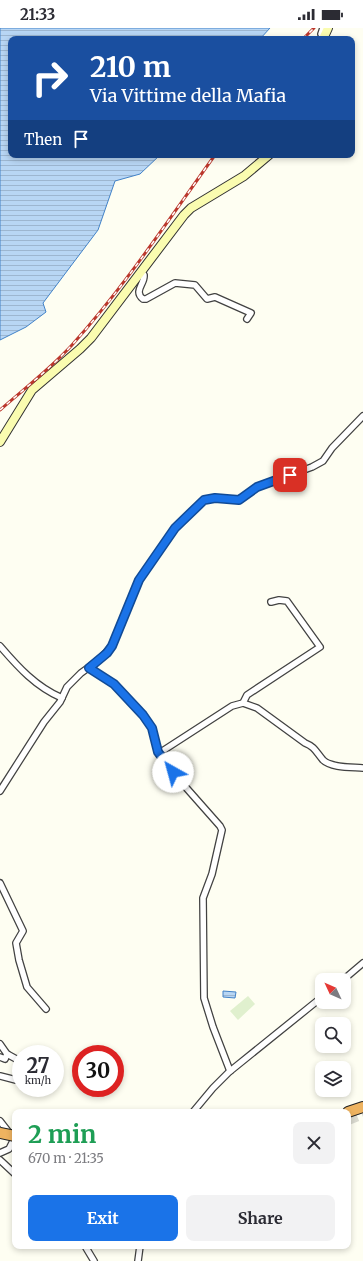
<!DOCTYPE html>
<html lang="en">
<head>
<meta charset="utf-8">
<style>
  :root { --surface:#fff; --page:#f2f2f3; --text:#2b2b33; --muted:#7c7c81; --accent:#1a73e8 }
  body { margin:0; font-family:Merriweather,serif; background:var(--page); color:var(--text); height:100vh; display:flex; flex-direction:column; font-size:15px; white-space:nowrap }
  * { box-sizing:border-box; margin:0 }
  p { font-size:13px; color:var(--muted) }
  .icon { flex:none; width:22px; height:22px; fill:none; stroke:currentColor; stroke-width:2; stroke-linecap:round; stroke-linejoin:round }
  .map { position:relative; flex:1; overflow:hidden }
  .details { position:absolute; left:12px; top:1081px; width:339px; height:140px; display:flex; flex-direction:column; background:var(--surface); border-radius:8px; box-shadow:0 2px 6px #0003 }
  .details>* { flex:none }
  .banner { position:absolute; left:8px; top:8px; width:347px; height:122px; border-radius:8px; box-shadow:0 2px 6px #0003; background:#1a4fa0; color:#fff; overflow:hidden }
  .needle { width:26px; rotate:314deg }
  .buttons { position:absolute; left:315px; top:945px; display:grid; gap:8px }
  .buttons a { display:grid; place-items:center; width:36px; height:36px; border-radius:8px; background:var(--surface); box-shadow:0 2px 6px #0003; font-size:20px }
  .speed { position:absolute; left:12px; top:1017px; display:flex; gap:8px; font-size:20px; font-weight:700; text-align:center }
  .speed>* { display:grid; place-content:center; width:52px; height:52px; border-radius:50%; background:var(--surface); box-shadow:0 2px 6px #0003; line-height:1 }
  .speed small { font-size:10px; font-weight:400 }
  .speed .limit { border:6px solid #d22; background:#fff; color:#111 }
  .pin { position:absolute; display:grid; place-items:center; width:34px; height:34px; color:#fff; margin:-17px; border-radius:8px; box-shadow:0 2px 6px #0006 }
  .me { position:absolute; width:44px; margin:-22px; rotate:322deg; stroke-linejoin:round; filter:drop-shadow(0 0 3px #0008) }
  .turn { display:flex; align-items:center; gap:14px; height:84px; padding:0 16px; font-size:18px }
  .turn .icon { width:52px; height:52px; stroke-width:2.5 }
  .turn b { display:block; font-size:28px; line-height:34px }
  .then { display:flex; align-items:center; height:38px; padding:0 16px; background:#0003; gap:8px; font-size:15px }
  .round { display:grid; place-items:center; flex:none; width:42px; height:42px; border-radius:8px; background:var(--page) }
  .overview { display:flex; align-items:center; justify-content:space-between; height:68px; padding:0 16px }
  h1 { font-size:24px; font-weight:700; line-height:30px; color:#1e9e55 }
  .cta { display:flex; gap:8px; margin-top:auto; padding:8px 16px }
  .cta a { flex:1; height:46px; border-radius:8px; background:var(--accent); color:#fff; font-size:16px; font-weight:700; line-height:46px; text-align:center }
  .cta a+a { background:var(--page); color:var(--text) }
  .status { display:flex; justify-content:space-between; align-items:center; height:28px; padding:0 20px; background:var(--surface); direction:ltr }
  .status svg { height:11px; fill:currentColor }
  .map>svg:first-child { display:block }
  .pitch { fill:#e0f0ce }
  .water { fill:url(#water-rules); stroke:#4282c8 }
  .lines { fill:none; stroke-linecap:round; stroke-linejoin:round }
  .highway-tunnel { stroke:#dadad0; stroke-width:10; stroke-dasharray:10 5; stroke-linecap:butt }
  .street-casing { stroke:#424242; stroke-width:8 }
  .secondary-casing { stroke:#313131; stroke-width:10 }
  .highway-casing { stroke:#202020; stroke-width:12 }
  .street { stroke:#fff; stroke-width:5.5 }
  .secondary { stroke:#fafcb0; stroke-width:8 }
  .highway { stroke:#eeb360; stroke-width:10 }
  .rail-casing { stroke:#bb372c; stroke-width:3 }
  .rail { stroke:#fff; stroke-width:1.5; stroke-dasharray:4.5; stroke-linecap:butt }
  .highway-bridge-casing { stroke:#202020; stroke-width:12; stroke-linecap:butt }
  .highway-bridge { stroke:#eeb360; stroke-width:10 }
  .route-casing { stroke:#114b97; stroke-width:10 }
  .route { stroke:#1a73e8; stroke-width:7 }
</style>
</head>
<body>
<div class="status"><b>21:33</b><svg viewBox="0 0 49 12"><path d="M0 12V9h3v3zM5 12V6h3v6zM10 12V3h3v9zM15 12V0h3v12zM26 1h20v11H26zM47 4h2v5h-2z"/></svg></div>
<div class="map">
<svg width="363" height="1233" viewBox="0 0 363 1233">
  <defs>
    <pattern id="water-rules" width="6" height="5" patternUnits="userSpaceOnUse"><rect width="6" height="5" fill="#b8d6f4"/><path d="M0 2.5h6" fill="none" stroke="#9db6d0"/></pattern>
  </defs>
  <rect width="100%" height="100%" fill="#fefef2"/>
  <polygon class="pitch" points="248,968 255,976 238,992 230,983"/>
  <g class="water">
    <polygon points="0,0 270,0 260,11 11,11 11,127 160,127 140,146 115,153 98,202 43,275 46,284 26,299 0,312"/>
    <polygon points="223,963 236,964 235,970 223,969"/>
  </g>
  <g class="lines">
    <polyline class="highway-tunnel" points="348,1092 363,1086"/>
    <g class="street-casing">
      <g id="street">
        <polyline points="323,0 321,6 324,9"/>
        <path d="M141,244L144,247C145,256 133,263 143,271H146L175,255L195,257L207,271L215,269L251,285L247,291"/>
        <path d="M0,618C18,639 36,659 62,670"/>
        <polyline points="89,640 114,656 143,687 152,700 158,724 167,738 220,798 222,802 212,846 203,870 204,970 213,999 230,1043"/>
        <path d="M243,675L257,680L305,715C315,719 316,724 323,732C331,740 352,739 363,740"/>
        <polyline points="158,724 164,722 232,678 243,675 247,667 320,619 287,573 279,572 271,574"/>
        <polyline points="0,763 44,694 60,674 67,659 81,645 99,632 112,618 139,552 175,500 204,472 215,470 239,472 257,459 312,439 323,433 332,420 363,388"/>
        <polyline points="0,855 23,903 16,915 19,932 27,959 46,981"/>
        <polyline points="343,952 363,935"/>
        <polyline points="0,1016 7,1026 18,1032 21,1036"/>
        <polyline points="0,1029 5,1031 7,1026"/>
        <polyline points="0,1048 16,1052 21,1049"/>
        <polyline points="193,1084 213,1060 229,1044 322,969"/>
        <polyline points="0,1093 14,1111 9,1121 0,1125"/>
        <polyline points="0,1132 15,1146"/>
        <polyline points="85,1218 94,1233"/>
        <polyline points="138,1233 140,1218"/>
      </g>
    </g>
    <g class="secondary-casing">
      <g id="secondary">
        <polyline points="323,11 328,0"/>
        <polyline points="0,414 32,362 80,321 91,310 184,187 191,180 244,148 269,127"/>
      </g>
    </g>
    <g class="highway-casing">
      <polyline id="highway" points="348,1084 363,1079"/>
    </g>
    <use href="#street" class="street"/>
    <use href="#secondary" class="secondary"/>
    <use href="#highway" class="highway"/>
    <g class="rail-casing">
      <g id="rail">
        <polyline points="303,11 314,0"/>
        <path d="M0,382C24,361 51,340 72,317C125,258 169,191 215,127"/>
      </g>
    </g>
    <use href="#rail" class="rail"/>
    <g class="highway-bridge-casing">
      <polyline id="highway-bridge" points="0,1105 15,1108"/>
    </g>
    <use href="#highway-bridge" class="highway-bridge"/>
  </g>
  <g class="lines">
    <g class="route-casing">
      <polyline id="route" points="173,744 158,724 152,700 143,687 114,656 89,640 107,625 112,618 139,552 175,500 204,472 215,470 239,472 257,459 290,447"/>
    </g>
    <use href="#route" class="route"/>
  </g>
</svg>
<div class="buttons">
<a><svg class="needle" viewBox="-14 -14 28 28"><path d="M0-13l5 13h-10z" fill="#e53935"/><path d="M0 13l5-13h-10z" fill="#7c7c81"/></svg></a>
<a><svg class="icon" aria-label="search" viewBox="0 0 24 24"><circle cx="10" cy="10" r="6"/><path d="M15 15l6 6"/></svg></a>
<a><svg class="icon" aria-label="layers" viewBox="0 0 24 24"><path d="M12 4l9 5-9 5-9-5zM3 14l9 5 9-5"/></svg></a>
</div>
<div class="speed"><div>27<small>km/h</small></div><div class="limit">30</div></div>
<div class="pin" style="left:290px;top:447px;background:#d93025"><svg class="icon" aria-label="arrive" viewBox="0 0 24 24"><path d="M6 21V4h12l-3 4 3 4H6"/></svg></div>
<svg class="me" style="left:173px;top:744px" viewBox="-20 -20 40 40"><circle r="19" fill="#fff"/><path d="M0-13L10 11 0 6-10 11z" fill="#1a73e8"/></svg>
<div class="banner">
<div class="turn"><svg class="icon" aria-label="right" viewBox="0 0 24 24"><path d="M7 20v-9h11M14 6l5 5-5 5"/></svg><div><b>210 m</b>Via Vittime della Mafia</div></div>
<div class="then">Then<svg class="icon" aria-label="arrive" viewBox="0 0 24 24"><path d="M6 21V4h12l-3 4 3 4H6"/></svg></div>
</div>
<section class="details">
<div class="overview"><div><h1>2 min</h1><p>670 m · 21:35</p></div><a class="round"><svg class="icon" aria-label="close" viewBox="0 0 24 24"><path d="M6 6l12 12M18 6L6 18"/></svg></a></div>
<div class="cta"><a>Exit</a><a>Share</a></div>
</section>
</div>
</body>
</html>
